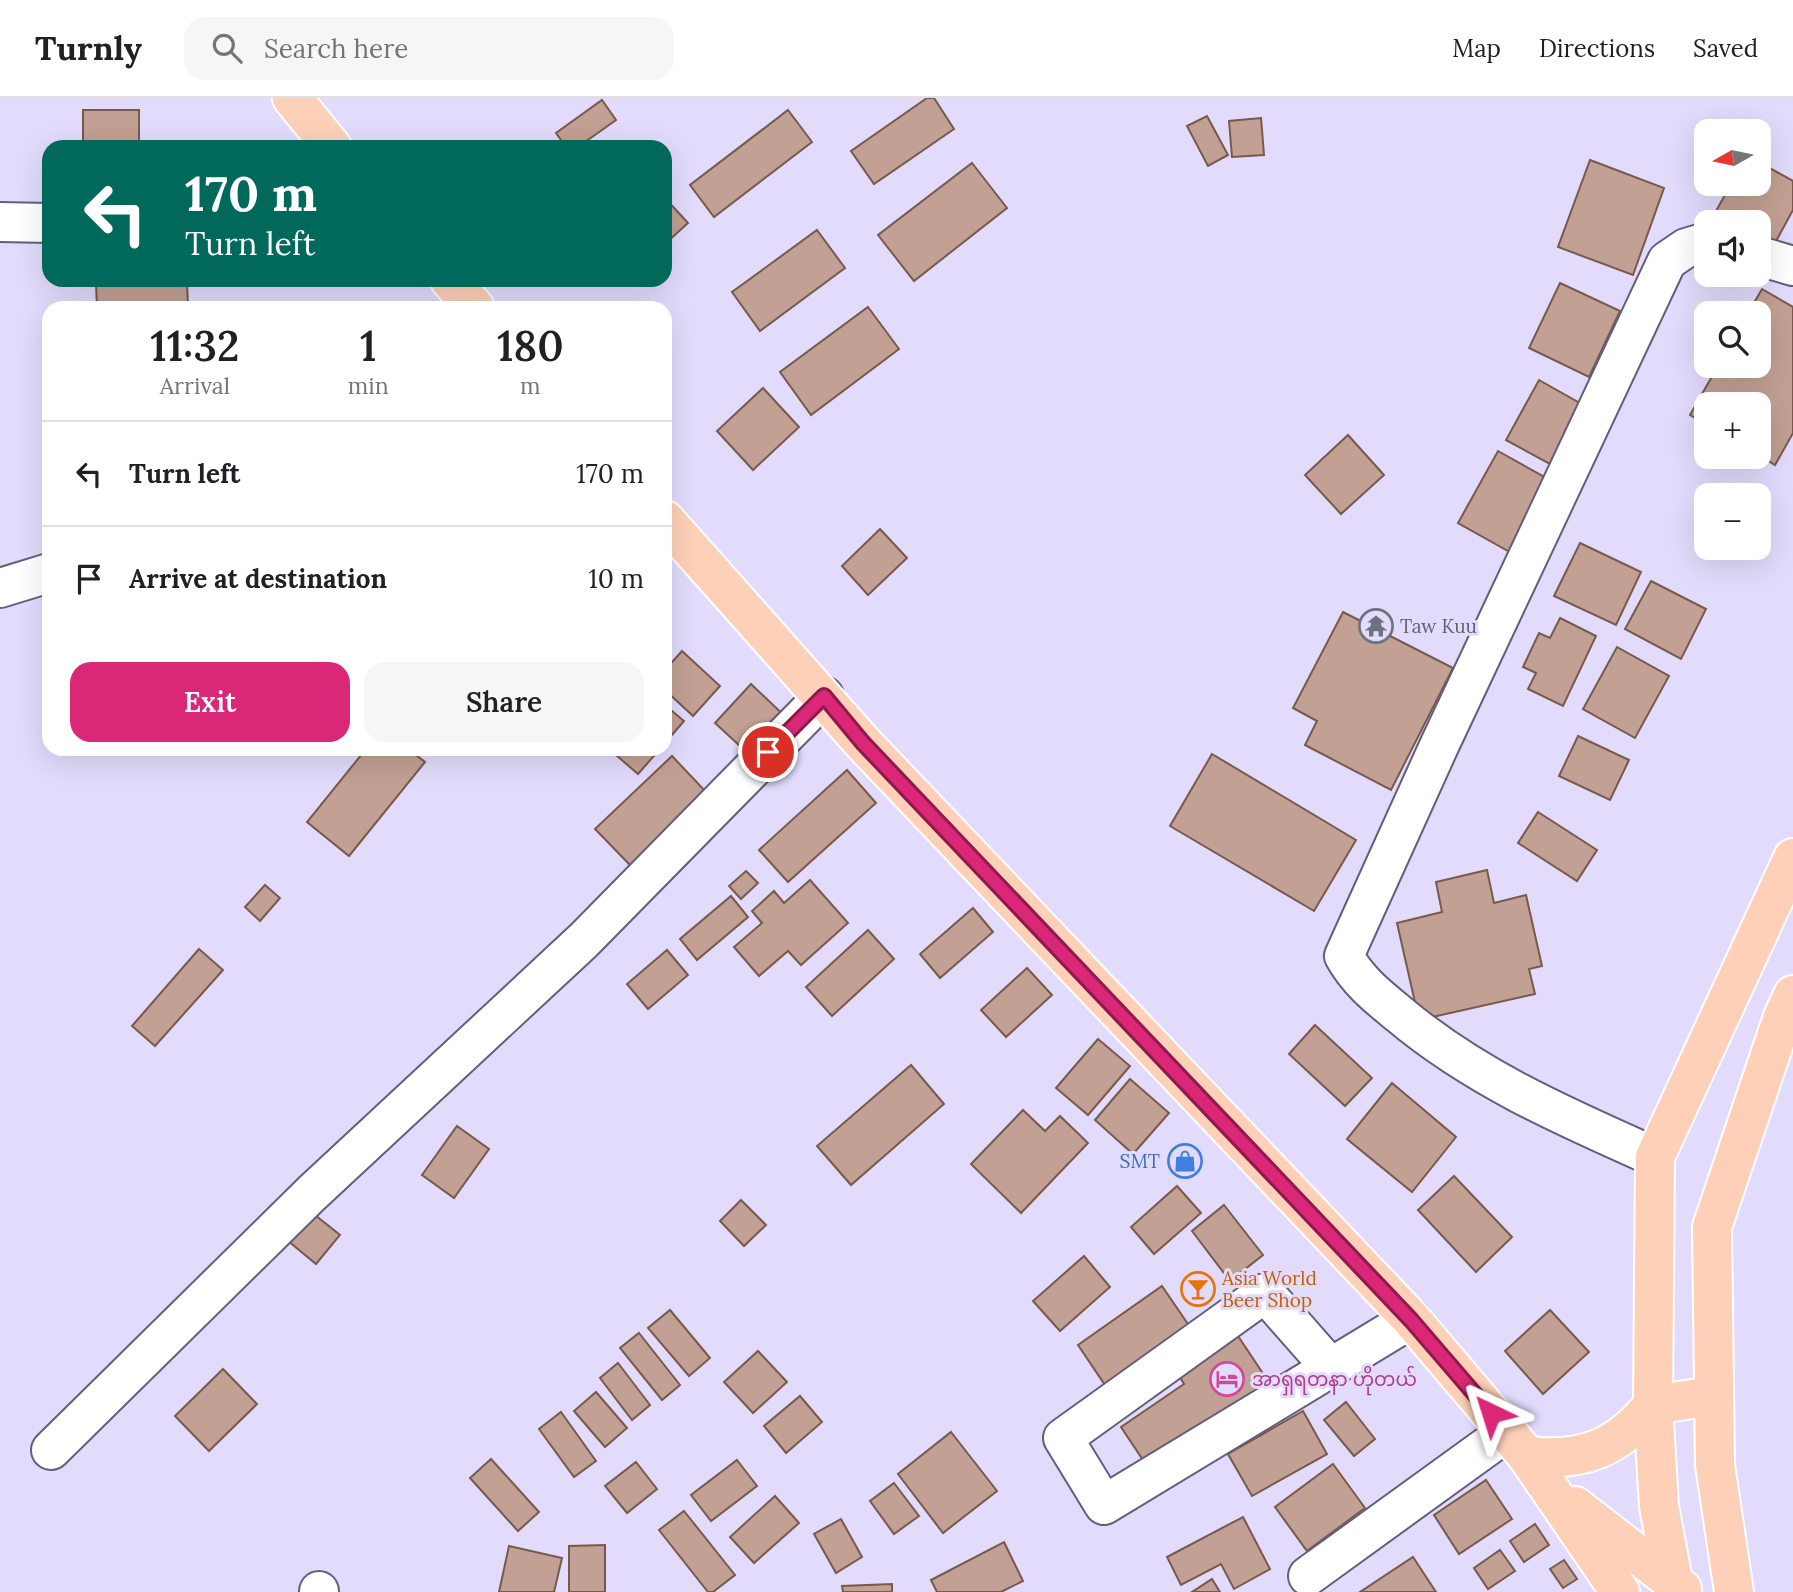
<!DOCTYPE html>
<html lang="en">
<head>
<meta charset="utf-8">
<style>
  :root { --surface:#fff; --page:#f6f6f6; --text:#202124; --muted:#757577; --line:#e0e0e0; --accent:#db2777 }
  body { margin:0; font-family:Lora,"Noto Sans Myanmar",serif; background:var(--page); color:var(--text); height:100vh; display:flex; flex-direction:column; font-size:26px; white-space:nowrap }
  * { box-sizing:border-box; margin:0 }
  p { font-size:23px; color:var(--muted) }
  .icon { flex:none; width:38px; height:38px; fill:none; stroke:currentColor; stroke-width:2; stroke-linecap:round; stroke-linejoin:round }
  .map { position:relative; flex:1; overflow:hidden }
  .side { position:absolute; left:42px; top:203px; width:630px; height:455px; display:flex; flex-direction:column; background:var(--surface); border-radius:21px; box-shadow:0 7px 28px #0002 }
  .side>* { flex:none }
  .top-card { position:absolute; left:42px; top:42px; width:630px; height:147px; border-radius:21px; box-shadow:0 7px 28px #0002; background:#00695c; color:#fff; overflow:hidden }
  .needle { width:46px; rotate:261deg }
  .buttons { position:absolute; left:1694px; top:21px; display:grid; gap:14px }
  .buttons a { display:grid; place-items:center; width:77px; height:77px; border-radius:14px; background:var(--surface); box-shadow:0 7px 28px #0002; font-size:35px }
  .pin { position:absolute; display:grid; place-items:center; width:60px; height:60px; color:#fff; margin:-30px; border:4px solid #fff; border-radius:50%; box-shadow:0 2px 7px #0007 }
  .me { position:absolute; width:77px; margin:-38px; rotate:319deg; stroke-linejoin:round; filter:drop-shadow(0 0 5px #0008) }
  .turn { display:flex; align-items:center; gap:24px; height:147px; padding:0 28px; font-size:32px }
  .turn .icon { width:91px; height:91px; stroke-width:2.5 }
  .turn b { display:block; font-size:49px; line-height:60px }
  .eta { display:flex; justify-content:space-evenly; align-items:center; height:119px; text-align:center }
  .eta b { font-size:42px; font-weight:600; line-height:49px }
  .cta { display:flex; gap:14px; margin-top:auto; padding:14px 28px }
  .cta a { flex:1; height:80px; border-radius:21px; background:var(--accent); color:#fff; font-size:28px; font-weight:600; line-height:80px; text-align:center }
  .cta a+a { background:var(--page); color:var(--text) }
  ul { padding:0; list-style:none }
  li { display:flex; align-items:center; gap:21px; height:105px; padding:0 28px; border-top:2px solid var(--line) }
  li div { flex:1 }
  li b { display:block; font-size:26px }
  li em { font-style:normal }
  header { display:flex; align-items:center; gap:42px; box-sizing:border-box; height:98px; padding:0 35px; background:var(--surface); border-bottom:2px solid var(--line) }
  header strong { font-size:33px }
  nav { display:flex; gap:38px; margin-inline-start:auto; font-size:24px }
  .search { width:490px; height:63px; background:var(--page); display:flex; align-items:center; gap:18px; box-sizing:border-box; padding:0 24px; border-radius:21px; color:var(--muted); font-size:26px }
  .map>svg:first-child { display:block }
  .building { fill:#c2a093; stroke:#78594e; stroke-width:2 }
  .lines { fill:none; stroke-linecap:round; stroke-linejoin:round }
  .minor-casing { stroke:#645e7a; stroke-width:42 }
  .major-casing { stroke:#fff; stroke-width:42 }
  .minor { stroke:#fff; stroke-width:38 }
  .major { stroke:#fed0b8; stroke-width:38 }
  .route-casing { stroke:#8e194d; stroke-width:18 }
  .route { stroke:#db2777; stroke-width:12 }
  .labels { text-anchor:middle; stroke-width:6; stroke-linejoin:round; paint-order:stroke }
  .worship-label { font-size:19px; fill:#5b616d; stroke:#e2dbfc; text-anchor:start }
  .shop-label { font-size:19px; fill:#366cbe; stroke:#e2dbfc; text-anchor:end }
  .food-label { font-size:19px; fill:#c56008; stroke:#e2dbfc; text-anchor:start }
  .hotel-label { font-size:19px; fill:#b23c85; stroke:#e2dbfc; text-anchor:start }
</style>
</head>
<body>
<header>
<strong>Turnly</strong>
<div class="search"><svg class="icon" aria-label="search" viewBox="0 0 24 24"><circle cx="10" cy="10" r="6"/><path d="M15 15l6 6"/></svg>Search here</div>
<nav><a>Map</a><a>Directions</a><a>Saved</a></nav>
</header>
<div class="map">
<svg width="1793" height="1494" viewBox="0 0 1793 1494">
  <rect width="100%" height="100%" fill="#e2dbfc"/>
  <g class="building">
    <polygon points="927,0 934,0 954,31 874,86 851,53"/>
    <polygon points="602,2 616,22 578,49 566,49 556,35"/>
    <rect x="83" y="12" width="56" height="37"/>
    <polygon points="788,12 812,44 714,119 690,87"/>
    <polygon points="1207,18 1228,57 1208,68 1187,28"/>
    <polygon points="1261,20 1264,57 1232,59 1229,23"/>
    <polygon points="1590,62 1664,90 1633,177 1558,149"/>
    <polygon points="1759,64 1793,83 1793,112 1769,156 1759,151 1759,124 1710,124 1731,86 1759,86"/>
    <polygon points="972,65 1007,110 914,183 878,137"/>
    <polygon points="665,100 688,125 665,146"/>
    <polygon points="817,132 845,170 760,233 732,194"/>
    <polygon points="187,182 188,210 97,210 96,186"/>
    <polygon points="1560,185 1620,213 1589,279 1529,250"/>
    <polygon points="1762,191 1793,209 1793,335 1775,367 1759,357 1759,306 1706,306 1706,327 1690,317 1718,268 1759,268 1759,215 1748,215"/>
    <polygon points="868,209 899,251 811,317 780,274"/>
    <polygon points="1539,282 1592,312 1559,371 1506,342"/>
    <polygon points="763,290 799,329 753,372 717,333"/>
    <polygon points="1348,337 1384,377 1341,416 1305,377"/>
    <polygon points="1498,353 1555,385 1515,457 1458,425"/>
    <polygon points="880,431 907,460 868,497 842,468"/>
    <polygon points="1580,445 1641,474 1616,527 1554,498"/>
    <polygon points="1651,483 1706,511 1681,561 1625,531"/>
    <polygon points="1343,514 1453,570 1391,692 1305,647 1317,623 1293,610"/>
    <polygon points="1560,520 1596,538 1563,608 1528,591 1536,575 1523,569 1539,535 1550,540"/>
    <polygon points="1617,549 1669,578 1635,640 1583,611"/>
    <polygon points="682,553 720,588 693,618 665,592 665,572"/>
    <polygon points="751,586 789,622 753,660 715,625"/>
    <polygon points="665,607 684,623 665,645"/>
    <polygon points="1578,638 1629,662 1610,702 1559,678"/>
    <polygon points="366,651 408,651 425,664 349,758 307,724"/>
    <polygon points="609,651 660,651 638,676"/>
    <polygon points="1212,656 1356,742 1314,813 1170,728"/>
    <polygon points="672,658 707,695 631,768 595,731"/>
    <polygon points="847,672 876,705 788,784 759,752"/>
    <polygon points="1538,714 1597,752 1577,783 1518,745"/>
    <polygon points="1487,772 1494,805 1526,797 1542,868 1529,871 1535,896 1419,922 1397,825 1442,814 1436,784"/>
    <polygon points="746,773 758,785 741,801 729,788"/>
    <polygon points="810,782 848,825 801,867 788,853 759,878 734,849 762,825 752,813 774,793 784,805"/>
    <polygon points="265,787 280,800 260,823 245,809"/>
    <polygon points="731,798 748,819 697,862 680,841"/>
    <polygon points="973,810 993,834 940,880 920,856"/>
    <polygon points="868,832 894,861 832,918 806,889"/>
    <polygon points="199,851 223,872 155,948 132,928"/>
    <polygon points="667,852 688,877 648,911 627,886"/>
    <polygon points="1027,870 1052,897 1006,939 981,912"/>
    <polygon points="1315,927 1372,980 1345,1008 1289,956"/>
    <polygon points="1098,941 1130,968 1088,1017 1056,990"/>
    <polygon points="911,967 944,1006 851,1087 817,1048"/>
    <polygon points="1130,981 1169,1015 1133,1056 1095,1022"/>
    <polygon points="1392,985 1456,1039 1412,1094 1347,1041"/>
    <polygon points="1023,1012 1045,1033 1060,1018 1088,1045 1021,1115 971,1066"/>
    <polygon points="457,1028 489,1051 454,1100 422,1077"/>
    <polygon points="1454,1078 1512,1139 1476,1174 1418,1112"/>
    <polygon points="1177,1088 1201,1115 1154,1156 1131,1129"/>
    <polygon points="741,1102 766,1127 744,1148 720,1123"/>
    <polygon points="1224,1107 1263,1157 1230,1183 1192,1133"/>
    <polygon points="310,1113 340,1137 316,1166 287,1142"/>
    <polygon points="1084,1158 1110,1189 1060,1233 1033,1203"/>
    <polygon points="1162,1188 1192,1232 1107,1290 1078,1247"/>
    <polygon points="670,1212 710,1260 689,1278 648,1230"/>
    <polygon points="1550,1212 1589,1254 1543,1296 1505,1253"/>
    <polygon points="639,1235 680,1287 662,1302 620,1250"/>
    <polygon points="1236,1235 1270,1286 1147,1368 1121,1329 1184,1286 1177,1274"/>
    <polygon points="758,1253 787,1284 753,1315 724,1284"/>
    <polygon points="618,1265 650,1307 632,1322 600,1280"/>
    <polygon points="223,1271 257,1306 209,1353 175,1318"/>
    <polygon points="596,1294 627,1330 605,1349 574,1313"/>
    <polygon points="800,1298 822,1324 786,1355 764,1328"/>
    <polygon points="1346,1304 1375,1341 1354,1358 1324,1322"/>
    <polygon points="1303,1313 1327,1356 1252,1398 1228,1356"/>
    <polygon points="561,1314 596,1363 574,1379 539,1331"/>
    <polygon points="951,1334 997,1393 943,1435 898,1376"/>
    <polygon points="491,1361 539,1414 518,1433 470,1380"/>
    <polygon points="737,1362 757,1388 711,1423 691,1397"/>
    <polygon points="636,1364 657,1391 627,1415 605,1388"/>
    <polygon points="1333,1366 1365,1410 1307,1453 1275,1409"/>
    <polygon points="1486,1382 1512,1421 1459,1456 1434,1417"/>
    <polygon points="894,1385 919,1418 894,1436 870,1403"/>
    <polygon points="775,1398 799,1425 754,1465 730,1439"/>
    <polygon points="684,1413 735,1477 713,1494 708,1494 659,1432"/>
    <polygon points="1243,1419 1270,1471 1234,1491 1221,1466 1181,1487 1167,1459"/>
    <polygon points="841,1421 862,1459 836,1475 814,1436"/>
    <polygon points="1535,1426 1549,1447 1524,1464 1510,1443"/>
    <polygon points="1004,1444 1023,1483 1001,1494 937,1494 931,1482"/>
    <polygon points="605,1447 605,1494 569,1494 569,1448"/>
    <polygon points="509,1448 562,1460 554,1494 499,1494"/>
    <polygon points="1500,1452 1515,1473 1488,1491 1474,1470"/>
    <polygon points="1413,1459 1436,1494 1360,1494"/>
    <polygon points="1564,1462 1577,1481 1563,1490 1550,1471"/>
    <polygon points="1212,1481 1220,1494 1192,1494"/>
    <polygon points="892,1486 892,1494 843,1494 842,1488"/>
  </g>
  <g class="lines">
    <g class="minor-casing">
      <g id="minor">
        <polyline points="0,124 49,125"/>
        <polyline points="1759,158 1793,168"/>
        <polyline points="0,490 49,475"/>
        <path d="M1655,1059C1565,1019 1475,980 1399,916C1377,898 1358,883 1344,858L1439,648L1667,163L1686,150L1706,144"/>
        <polyline points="1331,1270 1265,1195 1063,1340 1104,1407 1411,1221"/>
        <polyline points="51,1352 312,1095 584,842 824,598"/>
        <polyline points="1308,1478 1507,1334"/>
        <polyline points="319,1494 319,1493"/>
      </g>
    </g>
    <g class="major-casing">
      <g id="major">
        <polyline points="292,0 332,49"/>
        <polyline points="450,182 475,210"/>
        <polyline points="665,422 863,645 1411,1221 1527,1358 1620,1494"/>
        <path d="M1527,1358C1583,1364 1617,1351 1653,1307L1712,1298"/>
        <polyline points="1575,1408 1682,1491"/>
        <polyline points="1675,1494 1659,1408 1653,1307 1655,1059 1793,760"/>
        <polyline points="1734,1494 1715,1367 1712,1129 1783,919 1793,897"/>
      </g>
    </g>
    <use href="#minor" class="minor"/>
    <use href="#major" class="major"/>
  </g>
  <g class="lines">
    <g class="route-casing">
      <polyline id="route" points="768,654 824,598 863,645 1411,1222 1491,1315"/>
    </g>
    <use href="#route" class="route"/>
  </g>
  <defs>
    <g id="temple-ring" transform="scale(1.75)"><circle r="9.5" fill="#e2dbfc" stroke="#6b7280" stroke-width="1.5"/><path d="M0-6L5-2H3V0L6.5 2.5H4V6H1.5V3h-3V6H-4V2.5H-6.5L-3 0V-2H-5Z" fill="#6b7280"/></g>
    <g id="shop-ring" transform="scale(1.75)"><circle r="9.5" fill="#e2dbfc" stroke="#3f7fe0" stroke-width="1.5"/><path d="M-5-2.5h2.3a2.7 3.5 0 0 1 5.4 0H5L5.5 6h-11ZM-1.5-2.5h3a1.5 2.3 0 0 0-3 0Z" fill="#3f7fe0"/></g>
    <g id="bar-ring" transform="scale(1.75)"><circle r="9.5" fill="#e2dbfc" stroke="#e8710a" stroke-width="1.5"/><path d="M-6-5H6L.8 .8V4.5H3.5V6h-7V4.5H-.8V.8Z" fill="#e8710a"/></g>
    <g id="hotel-ring" transform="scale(1.75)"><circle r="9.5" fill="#e2dbfc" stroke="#d1479c" stroke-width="1.5"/><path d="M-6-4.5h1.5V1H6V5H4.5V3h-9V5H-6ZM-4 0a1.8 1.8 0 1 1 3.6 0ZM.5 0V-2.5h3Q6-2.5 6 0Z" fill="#d1479c"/></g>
  </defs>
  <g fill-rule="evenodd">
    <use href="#temple-ring" x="1376" y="528"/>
    <use href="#shop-ring" x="1185" y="1063"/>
    <use href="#bar-ring" x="1198" y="1191"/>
    <use href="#hotel-ring" x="1227" y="1281"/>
  </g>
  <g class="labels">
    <g class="worship-label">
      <text x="1400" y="535">Taw Kuu</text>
    </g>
    <g class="shop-label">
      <text x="1160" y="1070">SMT</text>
    </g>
    <g class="food-label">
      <text x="1222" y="1187">Asia World<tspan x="1222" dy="22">Beer Shop</tspan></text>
    </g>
    <g class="hotel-label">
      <text x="1252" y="1288">အာရှရတနာ ဟိုတယ်</text>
    </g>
  </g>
</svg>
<div class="buttons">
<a><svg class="needle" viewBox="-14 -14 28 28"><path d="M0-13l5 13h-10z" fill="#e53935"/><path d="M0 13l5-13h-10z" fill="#757577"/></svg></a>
<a><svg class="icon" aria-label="sound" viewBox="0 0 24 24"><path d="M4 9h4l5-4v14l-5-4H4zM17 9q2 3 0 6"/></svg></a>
<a><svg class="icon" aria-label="search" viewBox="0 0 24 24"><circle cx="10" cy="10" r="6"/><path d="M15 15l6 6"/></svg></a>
<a>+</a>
<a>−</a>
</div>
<div class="pin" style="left:768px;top:654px;background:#d93025"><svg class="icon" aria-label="arrive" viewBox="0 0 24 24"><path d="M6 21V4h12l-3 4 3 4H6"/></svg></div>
<svg class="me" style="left:1491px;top:1315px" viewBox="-20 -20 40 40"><path d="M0-17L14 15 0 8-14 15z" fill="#db2777" stroke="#fff" stroke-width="4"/></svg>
<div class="top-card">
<div class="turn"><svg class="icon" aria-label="left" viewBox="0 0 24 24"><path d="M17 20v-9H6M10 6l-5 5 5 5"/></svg><div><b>170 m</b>Turn left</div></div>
</div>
<section class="side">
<div class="eta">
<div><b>11:32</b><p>Arrival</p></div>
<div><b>1</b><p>min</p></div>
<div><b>180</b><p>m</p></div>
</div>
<ul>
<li><svg class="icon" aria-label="left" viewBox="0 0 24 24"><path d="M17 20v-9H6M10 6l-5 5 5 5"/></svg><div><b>Turn left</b></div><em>170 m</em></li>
<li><svg class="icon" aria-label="arrive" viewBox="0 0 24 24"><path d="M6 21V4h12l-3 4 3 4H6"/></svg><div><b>Arrive at destination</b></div><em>10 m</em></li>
</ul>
<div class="cta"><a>Exit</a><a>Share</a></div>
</section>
</div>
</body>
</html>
